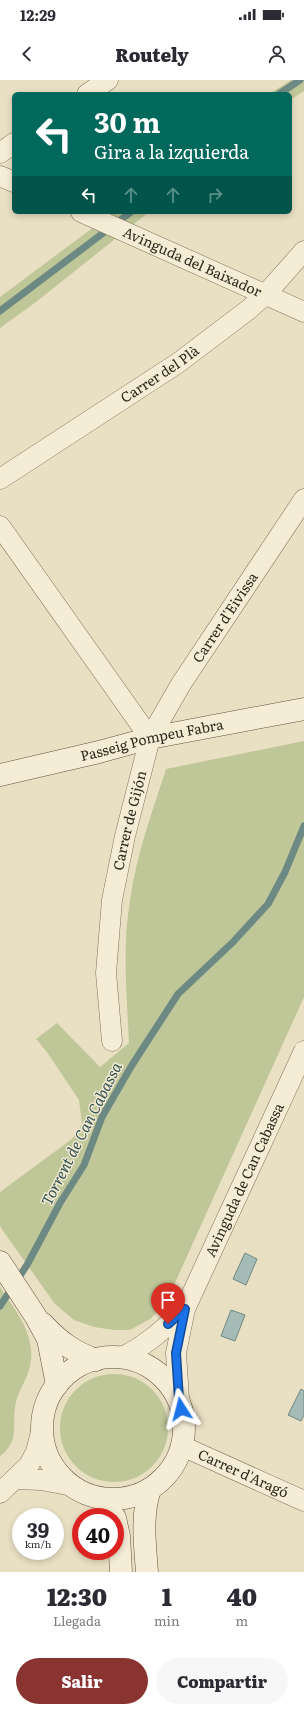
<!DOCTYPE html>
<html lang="es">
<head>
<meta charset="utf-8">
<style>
  :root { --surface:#fff; --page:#f7f7f7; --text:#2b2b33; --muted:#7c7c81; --accent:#8a3432 }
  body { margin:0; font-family:Literata,serif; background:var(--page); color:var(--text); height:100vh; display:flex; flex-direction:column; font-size:15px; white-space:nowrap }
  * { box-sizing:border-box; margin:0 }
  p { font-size:13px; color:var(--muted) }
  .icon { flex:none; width:22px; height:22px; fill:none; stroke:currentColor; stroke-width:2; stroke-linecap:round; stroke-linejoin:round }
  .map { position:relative; height:1492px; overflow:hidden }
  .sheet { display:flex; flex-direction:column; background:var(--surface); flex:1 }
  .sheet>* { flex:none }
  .guide { position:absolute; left:12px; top:12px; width:280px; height:122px; border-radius:6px; box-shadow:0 2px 6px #0003; background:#00695c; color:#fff; overflow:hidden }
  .speed { position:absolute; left:12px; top:1428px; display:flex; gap:8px; font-size:20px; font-weight:700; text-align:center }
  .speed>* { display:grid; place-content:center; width:52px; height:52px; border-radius:50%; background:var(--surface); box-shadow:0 2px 6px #0003; line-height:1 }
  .speed small { font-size:10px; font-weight:400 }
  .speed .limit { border:6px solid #d22; background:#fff; color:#111 }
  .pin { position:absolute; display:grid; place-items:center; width:34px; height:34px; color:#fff; margin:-41px -17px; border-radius:50% 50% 50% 0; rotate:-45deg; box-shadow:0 0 4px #0007 }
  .pin .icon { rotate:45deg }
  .me { position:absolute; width:44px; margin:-22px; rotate:351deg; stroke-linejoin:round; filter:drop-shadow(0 0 3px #0008) }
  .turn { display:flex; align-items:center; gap:14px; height:84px; padding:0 16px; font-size:18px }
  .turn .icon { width:52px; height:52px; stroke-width:2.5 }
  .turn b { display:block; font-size:28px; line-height:34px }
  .lanes { display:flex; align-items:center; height:38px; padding:0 16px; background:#0003; justify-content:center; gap:20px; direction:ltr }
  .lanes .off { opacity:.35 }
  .eta { display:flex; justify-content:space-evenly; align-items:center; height:68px; text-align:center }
  .eta b { font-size:24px; font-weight:800; line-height:28px }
  .button { display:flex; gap:8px; margin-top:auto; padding:8px 16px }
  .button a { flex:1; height:46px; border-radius:24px; background:var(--accent); color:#fff; font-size:16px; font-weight:800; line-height:46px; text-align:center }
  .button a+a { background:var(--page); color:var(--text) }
  .status { display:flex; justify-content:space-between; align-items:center; height:28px; padding:0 20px; background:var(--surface); direction:ltr }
  .status svg { height:11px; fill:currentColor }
  header { display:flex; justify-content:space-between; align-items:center; height:52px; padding:0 16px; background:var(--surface); font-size:18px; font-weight:800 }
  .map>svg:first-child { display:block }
  .green { fill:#bfc698 }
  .water { fill:#a5bcb6; stroke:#6d8983 }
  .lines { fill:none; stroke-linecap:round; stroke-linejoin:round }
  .stream { stroke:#6d8983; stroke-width:7 }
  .street-casing { stroke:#81715c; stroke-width:21 }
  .secondary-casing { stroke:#63523f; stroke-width:23 }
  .street { stroke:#f5ecd5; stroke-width:20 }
  .secondary { stroke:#f5ecd5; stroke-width:22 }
  .route-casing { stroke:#114b97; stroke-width:10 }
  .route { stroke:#1a73e8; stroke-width:7 }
  .labels { text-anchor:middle; stroke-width:3; stroke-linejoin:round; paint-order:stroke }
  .street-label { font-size:14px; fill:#32291e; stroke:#f1e9d2 }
  .water-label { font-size:15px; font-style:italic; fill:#2f5150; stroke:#f1e9d2 }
</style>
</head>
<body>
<div class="status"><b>12:29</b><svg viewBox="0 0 49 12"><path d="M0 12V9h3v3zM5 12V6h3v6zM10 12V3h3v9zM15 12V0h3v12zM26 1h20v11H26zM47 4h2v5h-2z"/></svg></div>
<header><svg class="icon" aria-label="back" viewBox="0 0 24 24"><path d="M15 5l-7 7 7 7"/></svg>Routely<svg class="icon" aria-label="person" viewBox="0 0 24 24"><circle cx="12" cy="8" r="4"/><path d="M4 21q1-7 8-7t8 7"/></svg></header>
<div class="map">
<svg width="304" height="1492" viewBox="0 0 304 1492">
  <rect width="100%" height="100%" fill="#e9dfc3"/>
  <g class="green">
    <polygon points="291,0 304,0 304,11 290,20 290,14 269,14"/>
    <polygon points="114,132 149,132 36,222 0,248 0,217"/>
    <path d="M304,661V917L165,1225L150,1239L130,1250H114L94,1247L74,1240L55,1224L1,1148L0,1145V1112L72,1059L82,1044L79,1020L47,972L36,959L57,943L100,987L129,963C127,916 122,868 130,821C136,775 152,733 166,689Z"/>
    <path d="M0,1207C16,1231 39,1259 29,1290C25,1303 17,1313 15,1327C12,1347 20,1361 0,1376Z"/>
    <circle cx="114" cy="1348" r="54"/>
  </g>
  <g class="water">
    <polygon points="245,1173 257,1179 246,1205 233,1199"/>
    <polygon points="231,1230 245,1235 235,1261 221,1256"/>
    <polygon points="301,1309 304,1311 304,1335 301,1341 288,1335"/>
  </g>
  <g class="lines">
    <g class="stream">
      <polyline points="279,14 300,0"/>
      <polyline points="0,231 131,132"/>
      <polyline points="0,1226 27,1185 60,1123 84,1085 102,1037 132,985 178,914 233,862 268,824 285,792 304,746"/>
    </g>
    <g class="street-casing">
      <g id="street">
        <polyline points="87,14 108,0"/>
        <polyline points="0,73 14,63"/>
        <polyline points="0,96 14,102"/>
        <path id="s1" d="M81,132L304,232"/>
        <path id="s2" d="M0,399L178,283L248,230L265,215L304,171"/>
        <polyline points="0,446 150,658"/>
        <path id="s3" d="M112,961L106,893L112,820L125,756L150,658L181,604L304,419"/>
        <path d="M120,1278C146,1266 165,1248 185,1229"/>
        <path id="s4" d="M179,1319L176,1273L185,1229L304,971"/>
        <path id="s5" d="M182,1366L304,1421"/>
        <polyline points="15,1399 41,1400 68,1405"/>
        <polyline points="0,1413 29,1385 36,1372 41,1352"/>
      </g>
    </g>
    <g class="secondary-casing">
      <g id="secondary">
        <path id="s6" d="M0,695L99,672L150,658L304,629"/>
        <polyline points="0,1182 36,1237 48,1259 57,1305"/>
        <path d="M43,1244C60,1262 72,1271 96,1280"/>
        <circle cx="113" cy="1348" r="71"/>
        <polyline points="115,1438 119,1456 121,1492"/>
        <path d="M147,1492C145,1465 141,1436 150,1409"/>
      </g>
    </g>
    <use href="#street" class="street"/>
    <use href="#secondary" class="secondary"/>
  </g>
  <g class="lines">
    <g class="route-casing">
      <polyline id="route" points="168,1244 185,1229 176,1273 179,1319 181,1329"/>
    </g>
    <use href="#route" class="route"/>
  </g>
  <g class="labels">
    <g class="street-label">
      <text dy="5" stroke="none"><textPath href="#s1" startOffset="122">Avinguda del Baixador</textPath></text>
      <text dy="5" stroke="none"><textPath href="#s2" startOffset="191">Carrer del Plà</textPath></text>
      <text dy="5" stroke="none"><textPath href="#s3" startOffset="450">Carrer d'Eivissa</textPath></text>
      <text dy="5" stroke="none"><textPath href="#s6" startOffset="156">Passeig Pompeu Fabra</textPath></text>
      <text dy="5" stroke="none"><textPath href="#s3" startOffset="223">Carrer de Gijón</textPath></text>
      <text dy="5" stroke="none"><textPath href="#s4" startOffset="233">Avinguda de Can Cabassa</textPath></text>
      <text dy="5" stroke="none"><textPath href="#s5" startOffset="67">Carrer d'Aragó</textPath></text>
    </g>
    <g class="water-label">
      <text transform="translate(82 1054) rotate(-63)" y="5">Torrent de Can Cabassa</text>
    </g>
  </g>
</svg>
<div class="speed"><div>39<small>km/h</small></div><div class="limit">40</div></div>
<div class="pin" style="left:168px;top:1244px;background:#d93025"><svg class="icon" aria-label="arrive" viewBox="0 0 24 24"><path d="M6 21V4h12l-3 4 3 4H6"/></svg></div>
<svg class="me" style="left:181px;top:1329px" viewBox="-20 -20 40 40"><path d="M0-17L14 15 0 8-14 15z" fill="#1a73e8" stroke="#fff" stroke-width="4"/></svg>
<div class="guide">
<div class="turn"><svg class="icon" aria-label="left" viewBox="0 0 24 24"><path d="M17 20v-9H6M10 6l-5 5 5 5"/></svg><div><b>30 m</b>Gira a la izquierda</div></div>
<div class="lanes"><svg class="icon" aria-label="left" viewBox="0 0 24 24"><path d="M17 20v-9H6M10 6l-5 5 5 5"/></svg><svg class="icon off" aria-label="ahead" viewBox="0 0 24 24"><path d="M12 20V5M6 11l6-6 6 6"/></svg><svg class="icon off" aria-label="ahead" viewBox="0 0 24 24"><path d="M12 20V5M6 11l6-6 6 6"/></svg><svg class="icon off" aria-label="right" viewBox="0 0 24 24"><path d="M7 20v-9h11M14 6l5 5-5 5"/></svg></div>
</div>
</div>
<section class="sheet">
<div class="eta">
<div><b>12:30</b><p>Llegada</p></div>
<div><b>1</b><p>min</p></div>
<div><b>40</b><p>m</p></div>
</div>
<div class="button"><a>Salir</a><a>Compartir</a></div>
</section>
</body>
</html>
